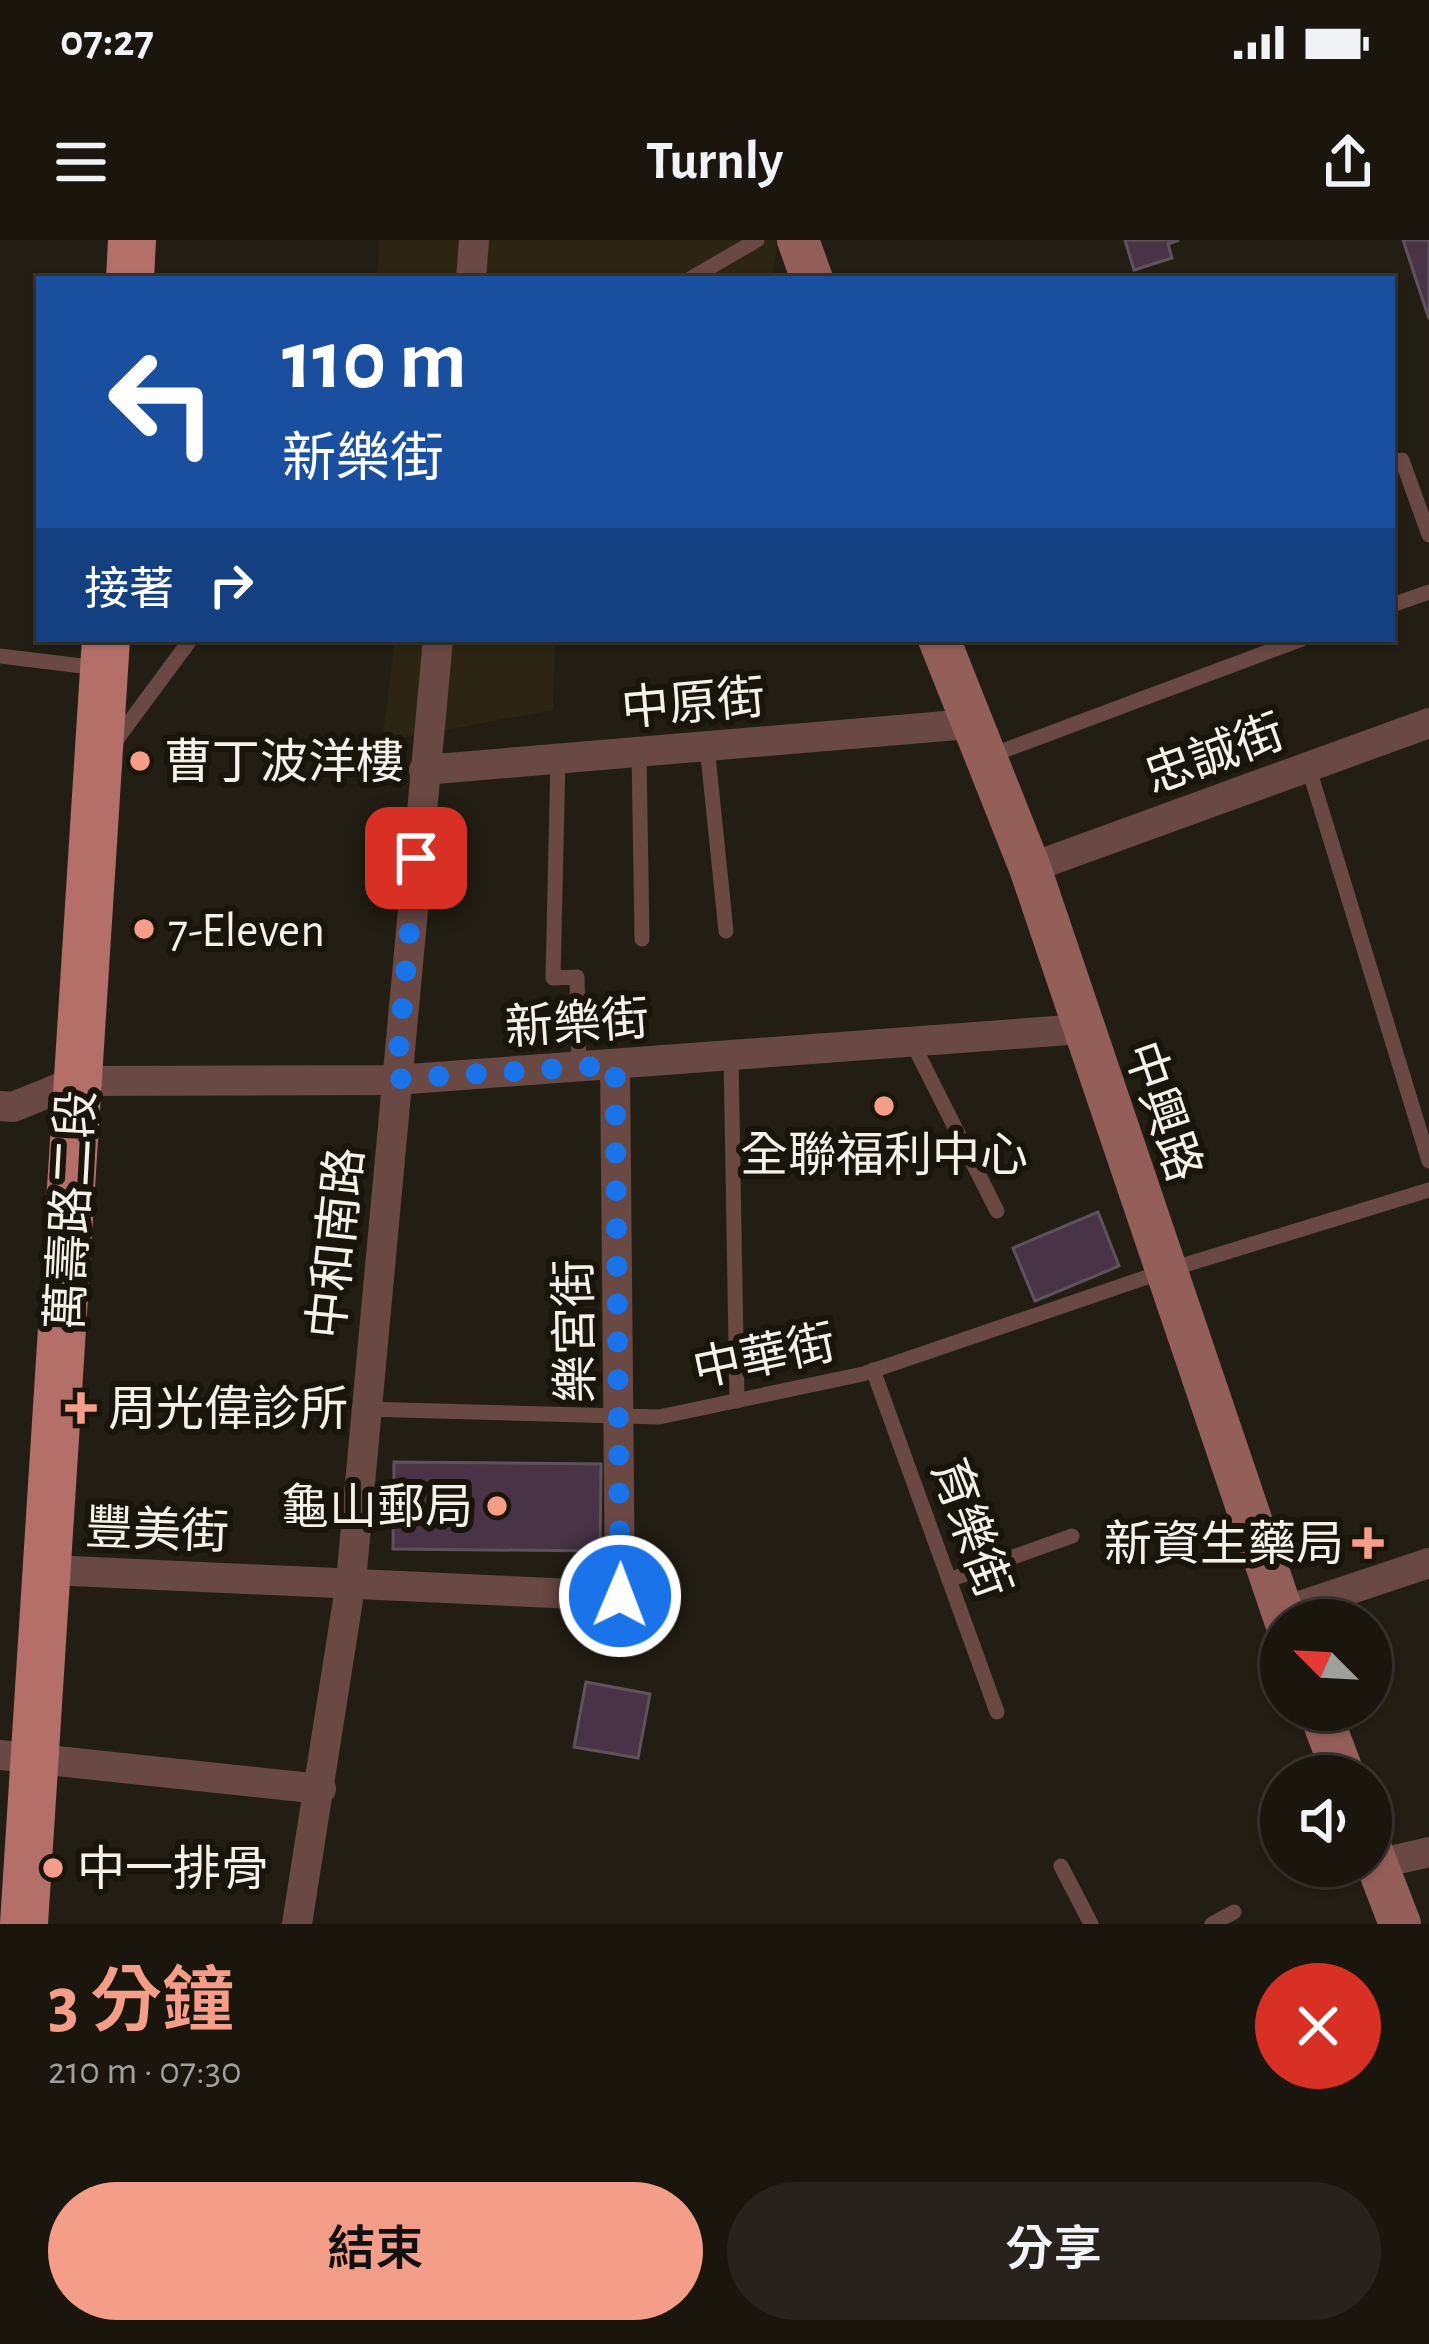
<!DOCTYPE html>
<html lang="zh-TW">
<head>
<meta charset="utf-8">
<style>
  :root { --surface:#1a160e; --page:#27231c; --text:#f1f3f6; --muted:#9f9f9e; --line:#38352e; --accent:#f49e89 }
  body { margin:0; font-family:"Alegreya Sans","Noto Sans TC",sans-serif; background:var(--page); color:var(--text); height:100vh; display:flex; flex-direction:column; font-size:45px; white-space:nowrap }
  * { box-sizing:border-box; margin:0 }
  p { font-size:39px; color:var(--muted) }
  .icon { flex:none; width:66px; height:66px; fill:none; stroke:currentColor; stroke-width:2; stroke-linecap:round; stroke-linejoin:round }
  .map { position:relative; height:1684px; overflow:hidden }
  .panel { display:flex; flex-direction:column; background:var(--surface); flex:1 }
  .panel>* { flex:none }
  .top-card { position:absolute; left:36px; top:36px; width:1359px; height:366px; border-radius:0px; box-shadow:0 3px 9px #0004,0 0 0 3px var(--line); background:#1a4fa0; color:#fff; overflow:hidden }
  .needle { width:78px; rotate:294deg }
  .fabs { position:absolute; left:1260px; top:1359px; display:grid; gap:24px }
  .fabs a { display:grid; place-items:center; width:132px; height:132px; border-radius:50%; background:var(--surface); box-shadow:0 3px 9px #0004,0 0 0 3px var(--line); font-size:60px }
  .pin { position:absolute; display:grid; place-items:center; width:102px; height:102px; color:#fff; margin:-51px; border-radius:24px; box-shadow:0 6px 18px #0006 }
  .me { position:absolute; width:132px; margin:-66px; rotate:1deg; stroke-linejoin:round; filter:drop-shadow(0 0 9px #0008) }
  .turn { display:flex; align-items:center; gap:42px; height:252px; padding:0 48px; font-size:54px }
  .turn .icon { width:156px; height:156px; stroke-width:2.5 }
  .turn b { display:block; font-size:84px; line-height:102px }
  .then { display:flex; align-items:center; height:114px; padding:0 48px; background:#0003; gap:24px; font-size:45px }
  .round { display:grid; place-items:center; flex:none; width:126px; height:126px; border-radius:63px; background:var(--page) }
  .head { display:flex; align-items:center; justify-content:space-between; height:204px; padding:0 48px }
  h1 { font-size:72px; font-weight:600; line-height:90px; color:var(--accent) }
  .action { display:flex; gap:24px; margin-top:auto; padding:24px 48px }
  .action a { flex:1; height:138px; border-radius:72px; background:var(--accent); color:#111; font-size:48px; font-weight:600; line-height:138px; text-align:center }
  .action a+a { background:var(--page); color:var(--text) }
  .status { display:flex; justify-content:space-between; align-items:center; height:84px; padding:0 60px; background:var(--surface); direction:ltr }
  .status svg { height:33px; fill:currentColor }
  header { display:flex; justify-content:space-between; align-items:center; height:156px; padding:0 48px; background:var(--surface); font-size:54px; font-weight:600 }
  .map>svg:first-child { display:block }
  .built { fill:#2c2513 }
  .building { fill:#483347; stroke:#5e535d; stroke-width:3 }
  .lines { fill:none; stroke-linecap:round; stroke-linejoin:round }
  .lane { stroke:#6a4844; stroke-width:15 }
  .street { stroke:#6a4844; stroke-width:30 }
  .secondary { stroke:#945e59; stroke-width:42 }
  .primary { stroke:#b46f69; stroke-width:48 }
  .route { stroke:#1a73e8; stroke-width:21; stroke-dasharray:0 37.8 }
  .poi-dot { fill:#f49e89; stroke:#1a150a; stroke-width:4.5 }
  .labels { text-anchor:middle; stroke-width:12; stroke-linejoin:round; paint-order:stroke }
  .street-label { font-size:48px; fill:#f4f1ea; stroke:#1a150a }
  .poi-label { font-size:48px; fill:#f4f1ea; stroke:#1a150a; text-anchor:start }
</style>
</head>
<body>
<div class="status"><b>07:27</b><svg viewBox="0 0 49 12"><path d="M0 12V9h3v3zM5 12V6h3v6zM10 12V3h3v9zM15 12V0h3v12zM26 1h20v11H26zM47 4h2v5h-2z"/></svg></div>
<header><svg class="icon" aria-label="menu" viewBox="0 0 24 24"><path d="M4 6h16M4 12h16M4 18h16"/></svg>Turnly<svg class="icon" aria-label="share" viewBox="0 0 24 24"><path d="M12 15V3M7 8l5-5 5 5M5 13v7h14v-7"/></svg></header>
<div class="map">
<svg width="1429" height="1684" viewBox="0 0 1429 1684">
  <rect width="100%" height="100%" fill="#231e13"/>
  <g class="built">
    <polygon points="379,0 779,0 771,39 377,39"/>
    <polygon points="395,399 555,399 553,470 382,502"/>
  </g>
  <g class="building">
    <polygon points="1125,0 1179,0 1168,4 1172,18 1134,30"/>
    <polygon points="1403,0 1429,0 1429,79"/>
    <polygon points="1098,972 1119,1026 1035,1061 1013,1008"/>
    <polygon points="394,1222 601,1224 600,1311 393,1309"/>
    <polygon points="586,1442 650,1454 638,1518 574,1507"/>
  </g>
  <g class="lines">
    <g class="lane">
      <polyline points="690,39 757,0"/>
      <polyline points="1392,224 1402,220 1429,295"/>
      <polyline points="1392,365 1429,352"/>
      <polyline points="0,416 98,428"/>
      <polyline points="114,503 191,399"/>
      <polyline points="707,506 726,691"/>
      <polyline points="639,511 642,699"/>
      <polyline points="992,515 1302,399"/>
      <polyline points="558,518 553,738 577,737 579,828"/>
      <polyline points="1308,526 1429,921"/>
      <polyline points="912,802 997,971"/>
      <polyline points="731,816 737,1161"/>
      <polyline points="873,1130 997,1472"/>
      <polyline points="364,1169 659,1177 863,1134 1165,1031 1429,950"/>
      <polyline points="949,1340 1072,1296"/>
      <polyline points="1061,1626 1091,1684"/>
      <polyline points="1212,1684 1234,1672"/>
    </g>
    <g class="street">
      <polyline points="471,39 474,0"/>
      <polyline points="424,530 969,484"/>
      <polyline points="1030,628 1429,483"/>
      <polyline points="0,866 13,867 77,841 396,840 1081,789"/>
      <polyline points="50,1330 620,1356 615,825"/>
      <polyline points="1282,1372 1429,1323"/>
      <polyline points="0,1515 321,1549"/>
      <polyline points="1377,1624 1429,1612"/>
      <polyline points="297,1684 351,1341 438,399"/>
    </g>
    <g class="secondary">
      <polyline points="798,0 812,39"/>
      <polyline points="939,399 1030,628 1285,1380"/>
      <polyline points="1319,1470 1344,1536"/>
      <polyline points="1371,1609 1400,1684"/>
    </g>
    <g class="primary">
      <polyline points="130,39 132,0"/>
      <polyline points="24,1684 106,399"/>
    </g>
  </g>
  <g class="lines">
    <polyline class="route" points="416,618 396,839 615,825 620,1356"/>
  </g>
  <g class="poi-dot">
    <circle cx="140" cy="521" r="12"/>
    <circle cx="144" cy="689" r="12"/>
    <circle cx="884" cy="866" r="12"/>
    <path d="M75 1150h12v12h12v12h-12v12h-12v-12h-12v-12h12z"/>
    <circle cx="497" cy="1266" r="12"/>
    <path d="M1362 1285h12v12h12v12h-12v12h-12v-12h-12v-12h12z"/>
    <circle cx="53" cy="1628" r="12"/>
  </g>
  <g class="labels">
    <g class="street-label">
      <text transform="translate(693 462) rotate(-5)" y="17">中原街</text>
      <text transform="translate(1214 513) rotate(-20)" y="17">忠誠街</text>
      <text transform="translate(577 782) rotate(-4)" y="17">新樂街</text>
      <text transform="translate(1164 871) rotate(71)" y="17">中興路</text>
      <text transform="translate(70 970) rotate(-87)" y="17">萬壽路二段</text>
      <text transform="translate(335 1003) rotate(-84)" y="17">中和南路</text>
      <text transform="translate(574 1091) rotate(-91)" y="17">樂宮街</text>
      <text transform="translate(764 1115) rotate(-12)" y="17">中華街</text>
      <text transform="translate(972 1288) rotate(70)" y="17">育樂街</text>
      <text transform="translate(157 1289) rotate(2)" y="17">豐美街</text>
    </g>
    <g class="poi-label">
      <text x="164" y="538">曹丁波洋樓</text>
      <text x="168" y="706">7-Eleven</text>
      <text x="884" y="931" text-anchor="middle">全聯福利中心</text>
      <text x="108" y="1185">周光偉診所</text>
      <text x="473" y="1283" text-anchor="end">龜山郵局</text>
      <text x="1344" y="1320" text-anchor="end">新資生藥局</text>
      <text x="77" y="1645">中一排骨</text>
    </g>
  </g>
</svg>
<div class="fabs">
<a><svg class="needle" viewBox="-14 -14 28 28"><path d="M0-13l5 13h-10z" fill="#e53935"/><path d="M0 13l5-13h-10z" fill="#9f9f9e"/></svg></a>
<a><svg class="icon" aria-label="sound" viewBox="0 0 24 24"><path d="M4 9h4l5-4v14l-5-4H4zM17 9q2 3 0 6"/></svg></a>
</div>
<div class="pin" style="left:416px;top:618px;background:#d93025"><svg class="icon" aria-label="arrive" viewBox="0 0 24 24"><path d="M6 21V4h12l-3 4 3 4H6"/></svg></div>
<svg class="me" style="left:620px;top:1356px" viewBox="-20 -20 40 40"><circle r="17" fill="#1a73e8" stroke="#fff" stroke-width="3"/><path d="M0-11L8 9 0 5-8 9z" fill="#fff"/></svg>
<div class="top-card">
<div class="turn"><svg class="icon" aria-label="left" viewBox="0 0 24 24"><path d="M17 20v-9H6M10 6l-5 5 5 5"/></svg><div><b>110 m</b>新樂街</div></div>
<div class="then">接著<svg class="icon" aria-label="right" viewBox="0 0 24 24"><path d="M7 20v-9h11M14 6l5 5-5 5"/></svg></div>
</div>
</div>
<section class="panel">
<div class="head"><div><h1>3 分鐘</h1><p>210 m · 07:30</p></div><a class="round" style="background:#d93025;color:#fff"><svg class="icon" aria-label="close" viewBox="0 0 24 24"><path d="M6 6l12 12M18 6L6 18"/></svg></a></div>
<div class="action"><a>結束</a><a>分享</a></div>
</section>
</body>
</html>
